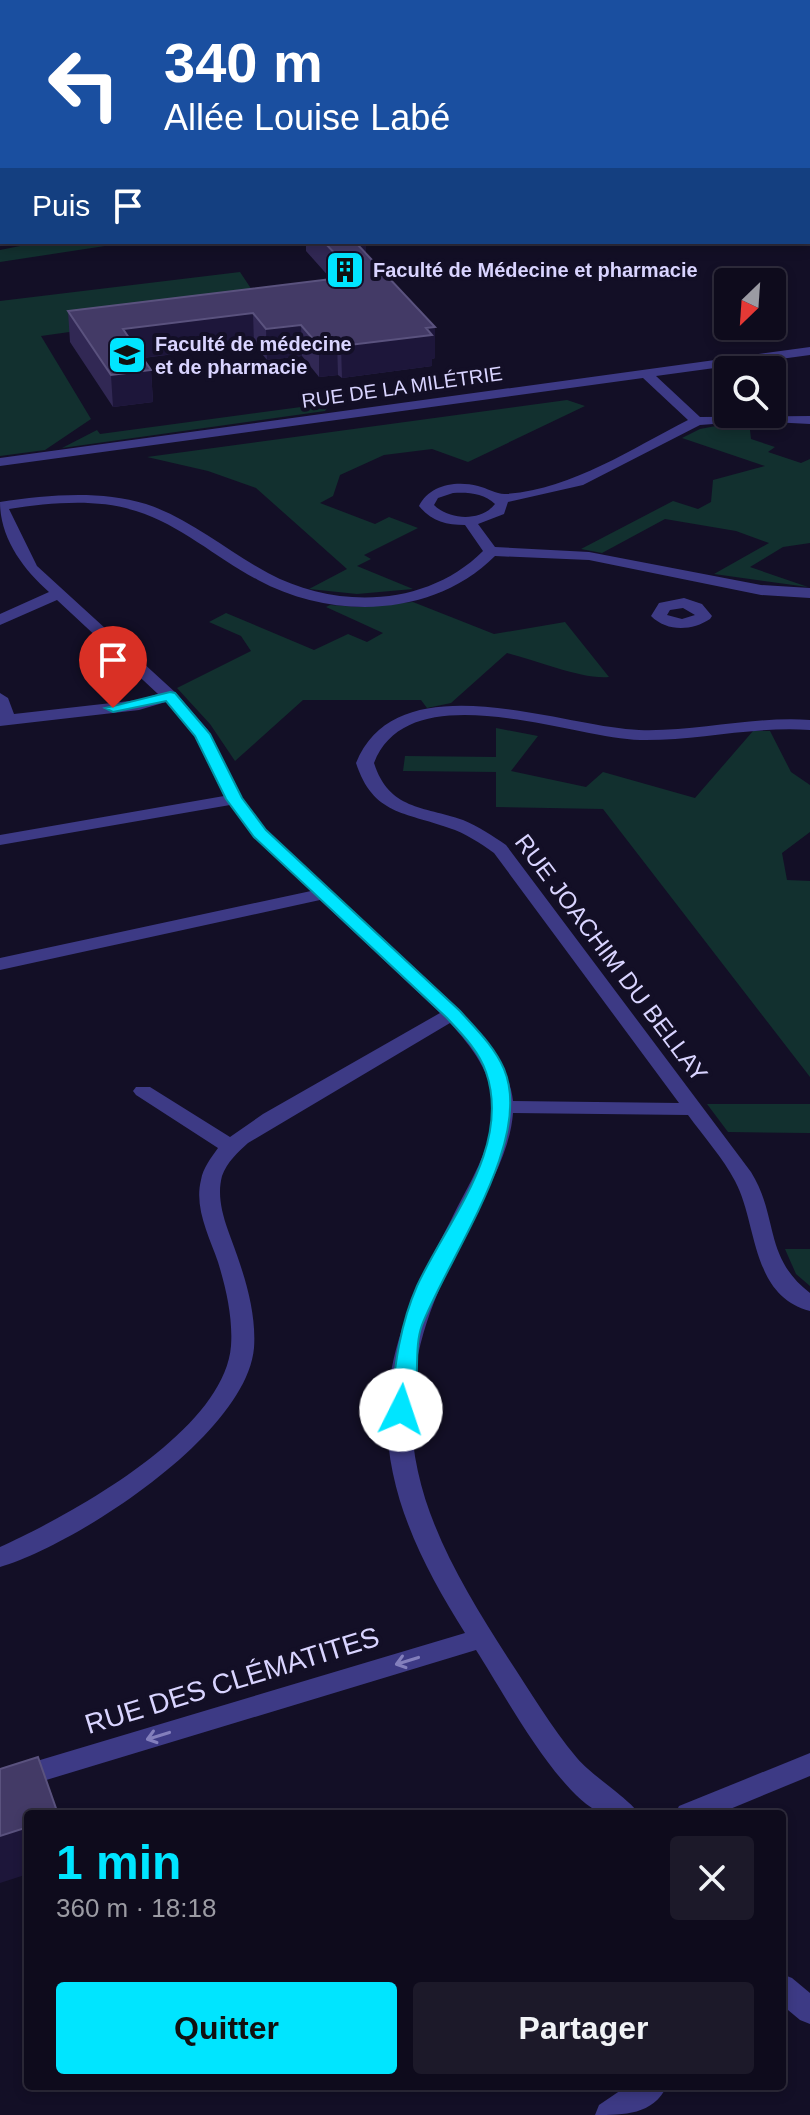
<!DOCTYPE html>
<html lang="fr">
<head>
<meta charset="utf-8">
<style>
  :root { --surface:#0e0b1c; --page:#1c1929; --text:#f1f3f6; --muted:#9b9ba3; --line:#2e2b3b; --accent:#00e5ff }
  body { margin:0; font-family:Helvetica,sans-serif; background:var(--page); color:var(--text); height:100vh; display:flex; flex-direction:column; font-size:30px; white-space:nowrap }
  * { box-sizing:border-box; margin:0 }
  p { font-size:26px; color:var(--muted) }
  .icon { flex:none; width:44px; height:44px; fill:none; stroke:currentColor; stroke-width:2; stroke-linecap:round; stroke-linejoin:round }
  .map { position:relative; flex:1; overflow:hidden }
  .sheet { position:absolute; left:24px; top:1810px; width:762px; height:280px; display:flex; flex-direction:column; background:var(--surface); border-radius:8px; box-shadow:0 4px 12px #0003,0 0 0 2px var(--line) }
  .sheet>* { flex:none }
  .banner { position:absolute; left:0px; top:0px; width:810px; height:244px; box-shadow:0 4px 12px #0003,0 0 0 2px var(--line); background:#1a4fa0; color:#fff; overflow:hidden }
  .needle { width:52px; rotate:205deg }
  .buttons { position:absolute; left:714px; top:268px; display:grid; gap:16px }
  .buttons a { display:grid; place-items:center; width:72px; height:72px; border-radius:8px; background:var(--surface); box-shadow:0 4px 12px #0003,0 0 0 2px var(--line); font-size:40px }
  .pin { position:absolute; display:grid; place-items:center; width:68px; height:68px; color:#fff; margin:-82px -34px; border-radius:50% 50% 50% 0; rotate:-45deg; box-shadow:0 0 8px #0007 }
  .pin .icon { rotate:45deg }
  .me { position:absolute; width:88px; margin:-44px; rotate:4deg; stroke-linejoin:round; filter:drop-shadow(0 0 6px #0008) }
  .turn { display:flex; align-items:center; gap:28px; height:168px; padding:0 32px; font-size:36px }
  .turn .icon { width:104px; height:104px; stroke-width:2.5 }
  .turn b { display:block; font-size:56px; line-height:68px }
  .then { display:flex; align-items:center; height:76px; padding:0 32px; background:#0003; gap:16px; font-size:30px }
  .round { display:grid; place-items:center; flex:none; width:84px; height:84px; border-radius:8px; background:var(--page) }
  .head { display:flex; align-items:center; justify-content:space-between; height:136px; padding:0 32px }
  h1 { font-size:48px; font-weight:800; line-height:60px; color:var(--accent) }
  .cta { display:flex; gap:16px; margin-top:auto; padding:16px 32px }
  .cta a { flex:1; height:92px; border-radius:8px; background:var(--accent); color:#111; font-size:32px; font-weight:800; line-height:92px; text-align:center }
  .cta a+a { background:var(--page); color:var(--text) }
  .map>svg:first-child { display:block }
  .green { fill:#12302f }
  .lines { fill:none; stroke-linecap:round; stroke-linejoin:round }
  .minor { fill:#3d3a85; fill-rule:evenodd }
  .wall { fill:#312854 }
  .shaded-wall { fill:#1d163a }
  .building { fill:#433a66; stroke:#5a527e; stroke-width:2 }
  .oneway { stroke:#837fbc }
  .route { fill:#00e5ff; stroke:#0095a6; stroke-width:2 }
  .labels { text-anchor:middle; stroke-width:8; stroke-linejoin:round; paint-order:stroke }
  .far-poi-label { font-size:20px; font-weight:bold; fill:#d9d4ff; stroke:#130f26; text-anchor:start }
  .far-street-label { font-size:20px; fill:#d9d4ff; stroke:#130f26 }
  .street-label { font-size:24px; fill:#d9d4ff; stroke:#130f26 }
  .near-street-label { font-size:28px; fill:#d9d4ff; stroke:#130f26 }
</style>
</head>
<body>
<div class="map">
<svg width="810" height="2115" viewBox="0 0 810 2115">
  <rect width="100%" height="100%" fill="#130f26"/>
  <g class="green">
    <polygon points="40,242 131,242 0,262 0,250"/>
    <polygon points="240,272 262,305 41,336 91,419 45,450 0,456 0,301"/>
    <polygon points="567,400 585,406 468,462 432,449 384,455 340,475 333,496 320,503 375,524 389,517 418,528 364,555 371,559 357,566 413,589 357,594 309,589 347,569 256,488 208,471 147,457"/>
    <polygon points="331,403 325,411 62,448 97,430 100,434"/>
    <polygon points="737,422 783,423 750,430 751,439 775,447 768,452 801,463 810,459 810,543 783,547 750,567 808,587 714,574 769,543 736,531 665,519 602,553 581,549 673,501 698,509 711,502 713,480 765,466 682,438 700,429"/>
    <path d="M413,602L494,634L565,622L609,677C584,680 535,660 507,653L451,703L427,708L421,700H303L235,761L210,724L177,688L251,651L241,636L209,622L226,613L314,650L348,634L367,642L383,633L326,607L330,605L359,607Z"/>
    <polygon points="496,728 538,736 511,771 586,787 603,772 695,798 753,731 770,731 791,772 810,785 810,832 782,853 787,880 810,881 810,1077 603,809 496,807 496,772 403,771 405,756 496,757"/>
    <polygon points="707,1104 810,1104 810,1133 728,1132"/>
    <polygon points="785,1249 810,1249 810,1286 796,1274"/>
  </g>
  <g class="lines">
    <g class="minor">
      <polygon points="363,0 374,0 376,2 365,2"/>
      <rect x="0" y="20" width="2" height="6"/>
      <rect x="808" y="86" width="2" height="11"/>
      <rect x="808" y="216" width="2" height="7"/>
      <path d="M810,347V355L656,376L700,417L810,416V424L753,421L700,425L583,485L508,502L504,514L478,524L495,547L589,552L761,585L810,588V598L761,595L589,560L495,556C433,618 332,620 258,580C216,558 181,525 136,511C95,498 50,503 9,509L37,566L176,693L208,730L242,798L266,830L460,1010C483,1036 509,1065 513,1101L679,1103L494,853C480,843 465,833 449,828C405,812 373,815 356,763C398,660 561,727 639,730C696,732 752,716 810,720V730C752,726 697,741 640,740C571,738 409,672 374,763C389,810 423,806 463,820C478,826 493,836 506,845L751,1172C779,1217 763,1257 810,1293V1311C750,1295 758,1224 735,1181C723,1158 704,1137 688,1115L513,1113C510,1152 489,1186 472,1220C451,1263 428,1307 418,1355C392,1471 448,1564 508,1658C530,1691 551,1727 577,1758C591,1775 632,1801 639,1814C628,1814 611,1817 601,1813C558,1795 502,1690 476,1650L0,1794V1772L465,1633C423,1566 386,1495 387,1414C388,1344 419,1281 451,1220C468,1185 493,1148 493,1108C493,1074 472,1047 450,1023L248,1143C238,1152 227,1162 222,1176C214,1206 232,1237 240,1264C249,1291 256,1320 254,1348C246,1435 77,1544 0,1567V1547C70,1515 224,1432 231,1346C233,1318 226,1288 218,1262C209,1236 194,1208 201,1180C203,1168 211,1158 218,1148L136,1095L133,1091L136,1087H150L230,1137L263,1114L440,1013L320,900L0,970V958L311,891L254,838L230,805L0,845V835L224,796L194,735L166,702L139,710L0,726V693L8,698L14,714L138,700L158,694L57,600L0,625V614L49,592C23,569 0,538 0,502C48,495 98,490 146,504C191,519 227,551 268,573C337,610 427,607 483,551L465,525C446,525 431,521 419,506C429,485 456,480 478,486C487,488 498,495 506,494C572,489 631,449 688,420L643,378L0,466V458ZM453,493C467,492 484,493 495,504C481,522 449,520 434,505L438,498Z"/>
      <path d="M684,598L702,604L712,616L710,619C692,631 667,632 651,616L659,603ZM683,608L695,615L682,619L667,615L670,610Z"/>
      <polygon points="810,1753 810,1776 718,1814 675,1814 679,1806"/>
      <polygon points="782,1974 792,1978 810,1993 810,2024 800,2020 782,2005"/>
      <path d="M627,2086H667C653,2115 624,2115 595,2115L599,2105Z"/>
    </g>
  </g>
  <g class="wall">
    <polygon points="2,58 2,118 0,118 0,59"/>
    <polygon points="306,242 365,242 366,253 435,358 432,359 432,366 342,378 338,375 319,377 302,356 267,360 254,344 143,358 151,370 153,402 113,407 70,342 68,311 331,279 306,251"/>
  </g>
  <g class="shaded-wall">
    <polygon points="178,0 200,0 188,2 178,2"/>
    <polygon points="366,243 366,272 357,244"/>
    <polygon points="253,313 254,344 125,360 123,329"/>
    <polygon points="301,325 302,356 267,360 266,329"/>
    <polygon points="435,327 435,358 432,359 432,366 342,378 341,346"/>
    <polygon points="337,343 338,375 319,377 319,346"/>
    <polygon points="151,370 153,402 113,407 111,375"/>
    <polygon points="28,1827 28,1874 0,1883 0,1836"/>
  </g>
  <g class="building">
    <polygon points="2,58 2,98 0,98 0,59"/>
    <polygon points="324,242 365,242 357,244 435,327 426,328 432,335 341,346 337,343 319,346 301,325 266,329 253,313 123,329 151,370 111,375 68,311 356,276"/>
    <polygon points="38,1757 58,1814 28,1814 28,1827 0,1836 0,1769"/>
  </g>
  <defs><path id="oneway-shaft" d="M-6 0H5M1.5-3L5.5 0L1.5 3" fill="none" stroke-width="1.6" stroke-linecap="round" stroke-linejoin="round" transform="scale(2)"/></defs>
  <g class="oneway">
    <use href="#oneway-shaft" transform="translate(407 1661) rotate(163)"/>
    <use href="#oneway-shaft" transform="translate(158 1736) rotate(163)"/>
  </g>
  <path class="route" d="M170,692L175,693L210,734L242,798L266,830L460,1011C476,1029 494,1046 504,1069C534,1140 449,1256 422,1325C412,1352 423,1391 408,1416L401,1418L390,1410C395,1367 399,1327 417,1286C447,1221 512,1148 486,1072C479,1051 462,1034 447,1018L254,837L226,799L195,736L166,701L113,712L105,708Z"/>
  <defs>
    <g id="building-square" transform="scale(2)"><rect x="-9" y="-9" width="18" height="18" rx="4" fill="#00e5ff" stroke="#130f26"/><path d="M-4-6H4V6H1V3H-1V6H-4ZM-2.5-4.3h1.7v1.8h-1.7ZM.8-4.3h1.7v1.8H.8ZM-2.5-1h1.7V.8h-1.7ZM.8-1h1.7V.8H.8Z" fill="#111"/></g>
    <g id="university-square" transform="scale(2)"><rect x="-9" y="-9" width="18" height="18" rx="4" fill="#00e5ff" stroke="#130f26"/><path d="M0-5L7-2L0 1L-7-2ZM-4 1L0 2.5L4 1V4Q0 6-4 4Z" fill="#111"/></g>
  </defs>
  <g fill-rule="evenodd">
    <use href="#building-square" x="345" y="270"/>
    <use href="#university-square" x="127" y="355"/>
  </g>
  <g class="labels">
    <g class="far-poi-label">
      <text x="373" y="277">Faculté de Médecine et pharmacie</text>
      <text x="155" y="351">Faculté de médecine<tspan x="155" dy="23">et de pharmacie</tspan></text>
    </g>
    <g class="far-street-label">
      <text transform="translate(402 387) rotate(-8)" y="7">RUE DE LA MILÉTRIE</text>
    </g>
    <g class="street-label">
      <text transform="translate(611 958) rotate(53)" y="8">RUE JOACHIM DU BELLAY</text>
    </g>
    <g class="near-street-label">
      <text transform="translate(232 1680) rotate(-17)" y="10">RUE DES CLÉMATITES</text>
    </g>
  </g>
</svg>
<div class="buttons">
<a><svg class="needle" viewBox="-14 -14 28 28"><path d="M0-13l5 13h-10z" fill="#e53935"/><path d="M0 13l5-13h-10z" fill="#9b9ba3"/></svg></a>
<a><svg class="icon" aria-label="search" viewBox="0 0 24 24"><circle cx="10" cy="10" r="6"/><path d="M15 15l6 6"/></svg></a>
</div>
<div class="pin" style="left:113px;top:708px;background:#d93025"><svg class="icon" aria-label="arrive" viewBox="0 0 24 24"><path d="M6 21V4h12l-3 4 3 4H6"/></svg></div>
<svg class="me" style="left:401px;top:1410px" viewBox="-20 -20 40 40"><circle r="19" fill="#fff"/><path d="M0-13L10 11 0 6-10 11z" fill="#00e5ff"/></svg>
<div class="banner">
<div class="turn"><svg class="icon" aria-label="left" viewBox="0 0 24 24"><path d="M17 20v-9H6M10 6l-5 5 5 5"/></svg><div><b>340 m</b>Allée Louise Labé</div></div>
<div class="then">Puis<svg class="icon" aria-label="arrive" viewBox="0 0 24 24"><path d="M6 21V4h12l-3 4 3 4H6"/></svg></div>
</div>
<section class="sheet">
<div class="head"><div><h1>1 min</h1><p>360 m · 18:18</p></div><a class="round"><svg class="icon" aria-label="close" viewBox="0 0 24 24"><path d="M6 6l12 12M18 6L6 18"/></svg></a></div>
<div class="cta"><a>Quitter</a><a>Partager</a></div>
</section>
</div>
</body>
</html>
